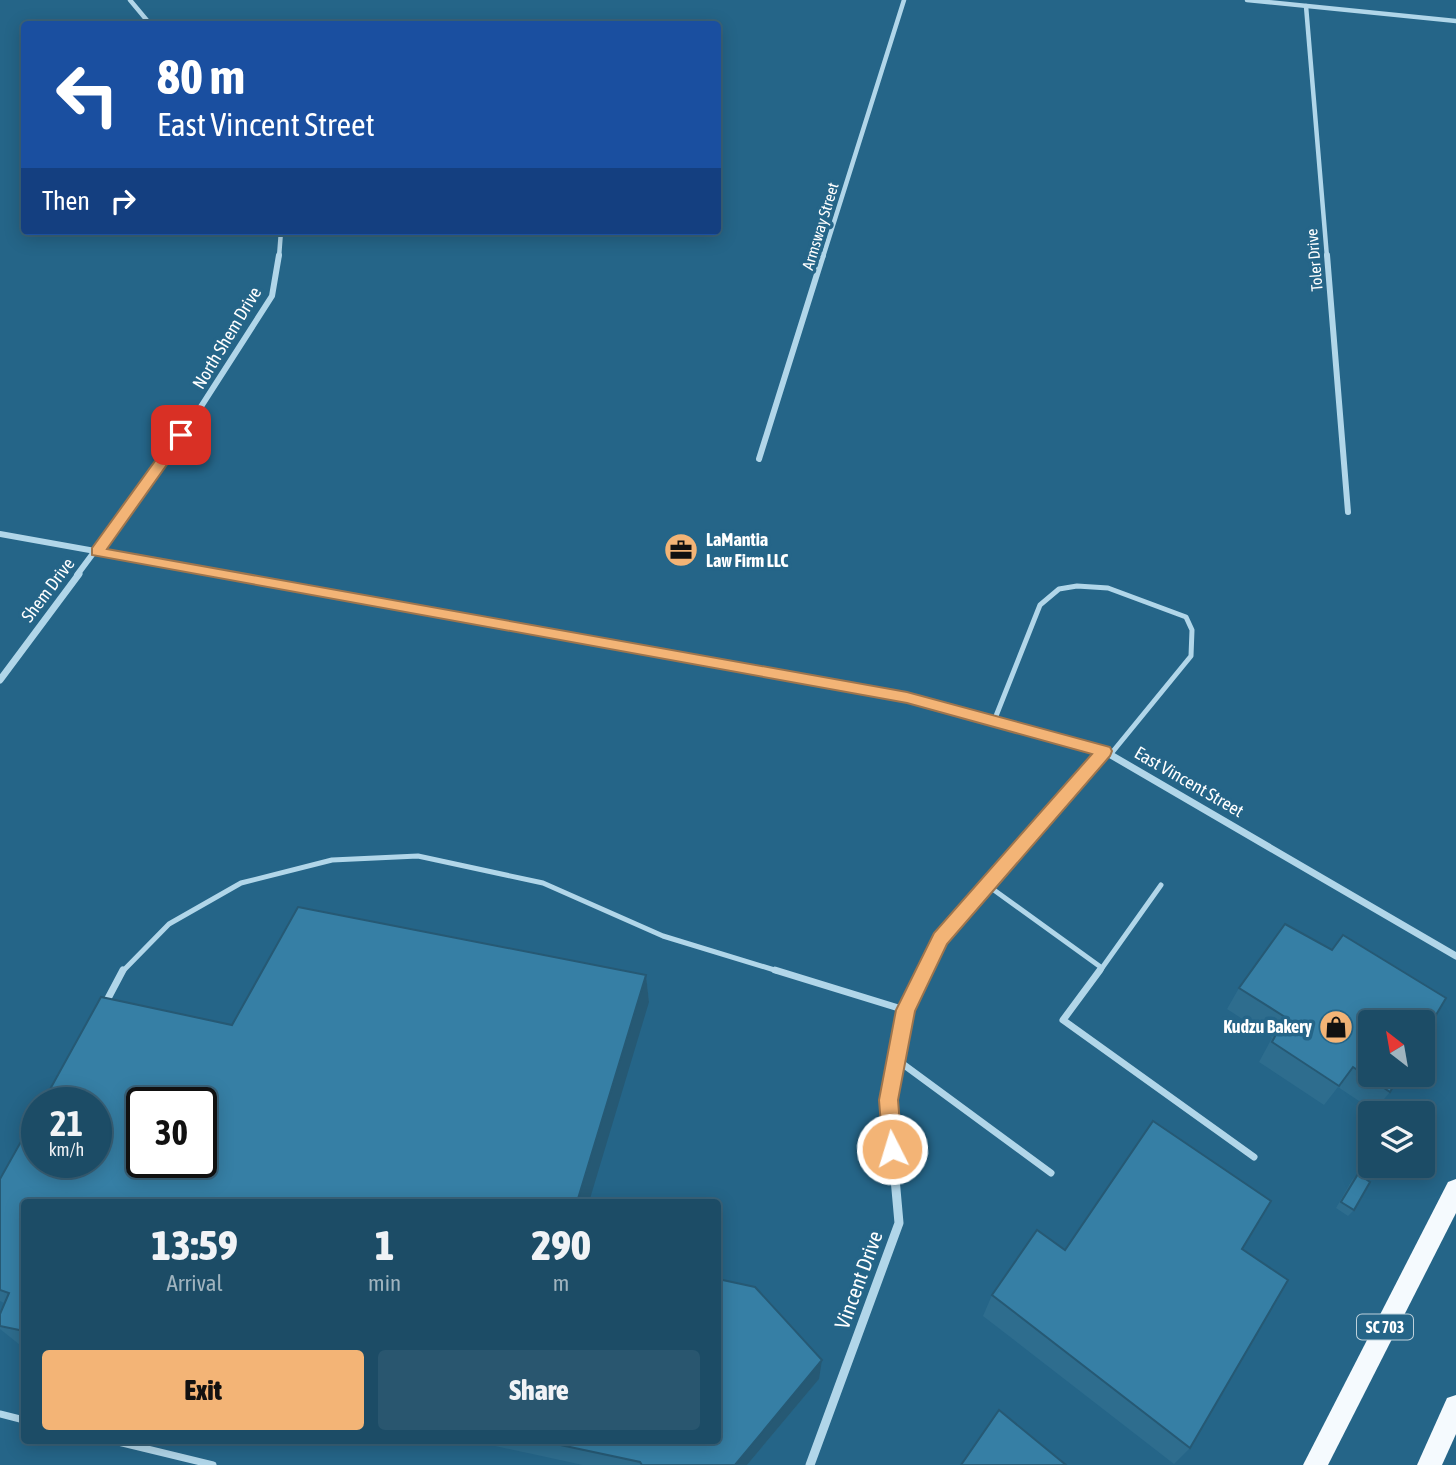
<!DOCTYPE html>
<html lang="en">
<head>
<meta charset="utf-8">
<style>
  :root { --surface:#1c4c66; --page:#29566f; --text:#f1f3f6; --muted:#a0b4bf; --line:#3a637a; --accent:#f3b476 }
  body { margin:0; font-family:"Asap Condensed",sans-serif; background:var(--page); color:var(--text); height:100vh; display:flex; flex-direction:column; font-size:26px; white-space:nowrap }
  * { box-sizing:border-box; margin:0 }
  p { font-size:23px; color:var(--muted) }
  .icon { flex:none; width:38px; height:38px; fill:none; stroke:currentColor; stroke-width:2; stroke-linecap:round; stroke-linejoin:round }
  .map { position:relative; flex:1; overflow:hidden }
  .panel { position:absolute; left:21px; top:1199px; width:700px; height:245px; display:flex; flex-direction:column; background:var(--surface); border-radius:7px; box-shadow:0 4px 18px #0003,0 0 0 2px var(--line) }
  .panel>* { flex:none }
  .guide { position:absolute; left:21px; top:21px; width:700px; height:214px; border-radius:7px; box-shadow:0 4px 18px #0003,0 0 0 2px var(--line); background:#1a4fa0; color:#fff; overflow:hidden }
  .needle { width:46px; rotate:329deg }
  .controls { position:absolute; left:1358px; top:1010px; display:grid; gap:14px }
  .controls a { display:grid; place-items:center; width:77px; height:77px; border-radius:7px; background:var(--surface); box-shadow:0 4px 18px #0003,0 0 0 2px var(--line); font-size:35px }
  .speed { position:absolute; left:21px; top:1087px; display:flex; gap:14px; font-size:35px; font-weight:700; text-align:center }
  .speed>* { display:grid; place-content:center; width:91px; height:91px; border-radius:50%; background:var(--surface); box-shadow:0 4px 18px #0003,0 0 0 2px var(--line); line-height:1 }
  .speed small { font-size:18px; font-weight:400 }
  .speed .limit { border:4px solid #111; border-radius:10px; background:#fff; color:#111 }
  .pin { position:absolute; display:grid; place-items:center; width:60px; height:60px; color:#fff; margin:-30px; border-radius:14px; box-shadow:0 4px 10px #0006 }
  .me { position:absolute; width:77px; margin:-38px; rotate:355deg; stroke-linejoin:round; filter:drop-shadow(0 0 5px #0008) }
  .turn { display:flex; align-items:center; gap:24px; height:147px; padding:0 21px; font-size:32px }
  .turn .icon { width:91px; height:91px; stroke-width:2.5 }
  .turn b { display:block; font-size:49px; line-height:60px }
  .then { display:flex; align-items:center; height:66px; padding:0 21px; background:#0003; gap:14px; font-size:26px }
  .eta { display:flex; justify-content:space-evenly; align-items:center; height:119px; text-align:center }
  .eta b { font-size:42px; font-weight:800; line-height:49px }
  .button { display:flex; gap:14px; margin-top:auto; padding:14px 21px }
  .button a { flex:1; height:80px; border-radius:7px; background:var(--accent); color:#111; font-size:28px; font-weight:800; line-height:80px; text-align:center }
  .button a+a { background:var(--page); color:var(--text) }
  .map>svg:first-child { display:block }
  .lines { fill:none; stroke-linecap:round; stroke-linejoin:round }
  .lane-far1 { stroke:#b1d6e9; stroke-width:5 }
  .lane { stroke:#b1d6e9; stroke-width:7 }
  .street-far3 { stroke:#b1d6e9; stroke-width:4.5 }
  .street-far2 { stroke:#b1d6e9; stroke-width:6 }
  .street-far1 { stroke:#b1d6e9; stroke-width:7 }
  .street { stroke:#b1d6e9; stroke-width:9 }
  .primary { fill:#f5fafe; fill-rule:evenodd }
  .wall { fill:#2e6d8e }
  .shaded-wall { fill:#265974 }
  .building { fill:#367fa5; stroke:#265974; stroke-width:2; fill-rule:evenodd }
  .route { fill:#f3b476; stroke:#9e754d; stroke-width:2 }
  .labels { text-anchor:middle; stroke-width:7; stroke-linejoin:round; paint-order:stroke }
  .far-street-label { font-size:16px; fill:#fff; stroke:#256588 }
  .shield { fill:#256588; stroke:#bed1db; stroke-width:2 }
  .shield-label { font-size:16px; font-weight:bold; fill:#fff }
  .street-label { font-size:18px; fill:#fff; stroke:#256588 }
  .poi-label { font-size:18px; font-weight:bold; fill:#fff; stroke:#256588; text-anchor:start }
  .near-street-label { font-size:21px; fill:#fff; stroke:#256588 }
</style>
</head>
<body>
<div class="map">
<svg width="1456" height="1465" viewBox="0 0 1456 1465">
  <rect width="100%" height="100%" fill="#256588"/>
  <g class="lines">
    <g class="lane-far1">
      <polyline points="994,721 1040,605 1059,589 1077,586 1108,588 1186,617 1192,630 1191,656 1110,755"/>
      <polyline points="987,885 1102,968 1099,972"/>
      <polyline points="1102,968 1161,885"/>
      <polyline points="122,972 169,924 241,883 332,860 418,856 543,883 663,936 781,972"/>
    </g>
    <g class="lane">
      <polyline points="775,970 905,1010"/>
      <polyline points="1100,970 1063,1020 1254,1157"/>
      <polyline points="105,1004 123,970"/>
      <polyline points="896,1059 1051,1173"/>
      <polyline points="0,1414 24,1420"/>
      <polyline points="110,1440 213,1465"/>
    </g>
    <g class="street-far3">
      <polyline points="130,0 150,24"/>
      <polyline points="1247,0 1456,21"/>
      <polyline points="1306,6 1327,257"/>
      <polyline points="279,257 281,231"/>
      <polyline points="823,257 904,0"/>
    </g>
    <g class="street-far2">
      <polyline points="1327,255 1348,512"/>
      <polyline points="759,459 823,255"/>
      <polyline points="0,534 229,575"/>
      <polyline points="77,575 195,416 272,296 279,255"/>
    </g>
    <g class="street-far1">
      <polyline points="219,574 907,698 1104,751 1456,956"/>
      <polyline points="0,680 79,574"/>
      <polyline points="923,972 940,938 1104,751"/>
    </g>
    <polyline class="street" points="810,1465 899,1223 888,1100 905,1010 924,970"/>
    <g class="primary">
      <polygon points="1456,1179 1456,1213 1328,1465 1303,1465 1448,1182"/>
      <polygon points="1456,1395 1456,1434 1442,1465 1417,1465 1447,1398"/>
    </g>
  </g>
  <g class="wall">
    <polygon points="1285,924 1390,1092 1374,1111 1338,1087 1324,1105 1259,1062 1272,1038 1227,1009 1239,988"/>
    <polygon points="646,975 649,1002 24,1202 24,1346 20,1345 0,1329 0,1314 4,1303 0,1301 0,1179 232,1025"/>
    <polygon points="1358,1174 1354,1210 1348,1216 1336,1208 1352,1180"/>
    <polygon points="1242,1249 1190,1448 1174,1464 983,1316 992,1295 1065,1250"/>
    <polygon points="819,1379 747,1465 583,1465 467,1440 718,1440"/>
  </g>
  <g class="shaded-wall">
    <polygon points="646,975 649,1002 589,1202 577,1202"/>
    <polygon points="822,1360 819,1379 747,1465 735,1465"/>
  </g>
  <g class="building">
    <path d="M298,907L646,975L577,1202H24V1331L0,1326V1314L9,1293L0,1290V1179L37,1113V1162H96V1102H43L101,997L232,1025ZM142,1102H201V1162H142Z"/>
    <polygon points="1285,924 1332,950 1343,935 1446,998 1423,1037 1423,1022 1370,1022 1370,1074 1400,1074 1390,1092 1353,1067 1339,1086 1272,1042 1285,1017 1239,988"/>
    <polygon points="1153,1121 1271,1201 1242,1249 1288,1280 1190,1448 992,1295 1037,1230 1065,1250"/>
    <polygon points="1358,1174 1370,1182 1354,1210 1341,1202"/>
    <polygon points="718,1279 755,1287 822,1360 735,1465 642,1465 640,1462 537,1440 718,1440"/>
    <polygon points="999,1410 1066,1465 961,1465"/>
  </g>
  <polygon class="route" points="181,431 188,435 107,549 907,692 1110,747 1112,751 1110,756 947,944 915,1011 898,1100 902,1149 899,1156 892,1159 886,1156 883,1149 879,1100 896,1010 934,933 1092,754 907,703 92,555 92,548 176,432"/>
  <defs>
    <g id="office-disc" transform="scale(1.75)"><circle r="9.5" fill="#f3b476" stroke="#256588"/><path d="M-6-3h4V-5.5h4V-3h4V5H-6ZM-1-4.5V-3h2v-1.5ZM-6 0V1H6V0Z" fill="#111"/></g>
    <g id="shop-disc" transform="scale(1.75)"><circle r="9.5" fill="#f3b476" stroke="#256588"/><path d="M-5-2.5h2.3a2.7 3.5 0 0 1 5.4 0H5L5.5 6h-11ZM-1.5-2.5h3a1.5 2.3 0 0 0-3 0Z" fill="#111"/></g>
  </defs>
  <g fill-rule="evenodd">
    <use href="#office-disc" x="681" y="550"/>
    <use href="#shop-disc" x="1336" y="1027"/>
  </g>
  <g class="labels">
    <g class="far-street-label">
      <text transform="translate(820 226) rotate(-73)" y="6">Armsway Street</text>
      <text transform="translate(1314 260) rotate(-95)" y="6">Toler Drive</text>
    </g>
    <rect class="shield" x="1357" y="1314.5" width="56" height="25" rx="5"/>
    <g class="shield-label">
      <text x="1385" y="1333">SC 703</text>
    </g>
    <g class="street-label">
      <text transform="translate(227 338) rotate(-59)" y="6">North Shem Drive</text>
      <text transform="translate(48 590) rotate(-53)" y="6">Shem Drive</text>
      <text transform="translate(1189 782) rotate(30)" y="6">East Vincent Street</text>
    </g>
    <g class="poi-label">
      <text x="706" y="546">LaMantia<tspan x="706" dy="21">Law Firm LLC</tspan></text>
      <text x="1312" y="1033" text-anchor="end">Kudzu Bakery</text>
    </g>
    <g class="near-street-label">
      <text transform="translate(859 1280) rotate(-70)" y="7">Vincent Drive</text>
    </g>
  </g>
</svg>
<div class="controls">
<a><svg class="needle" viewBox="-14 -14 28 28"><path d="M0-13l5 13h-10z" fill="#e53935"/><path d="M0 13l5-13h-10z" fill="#a0b4bf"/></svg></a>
<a><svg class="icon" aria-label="layers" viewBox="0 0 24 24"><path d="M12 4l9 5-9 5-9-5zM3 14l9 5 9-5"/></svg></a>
</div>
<div class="speed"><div>21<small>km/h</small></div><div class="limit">30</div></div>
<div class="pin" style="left:181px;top:435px;background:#d93025"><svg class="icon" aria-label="arrive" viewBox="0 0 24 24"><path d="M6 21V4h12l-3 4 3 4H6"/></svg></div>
<svg class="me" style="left:892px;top:1149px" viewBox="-20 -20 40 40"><circle r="17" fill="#f3b476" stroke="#fff" stroke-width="3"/><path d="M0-11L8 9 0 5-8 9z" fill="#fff"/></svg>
<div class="guide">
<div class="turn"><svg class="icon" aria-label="left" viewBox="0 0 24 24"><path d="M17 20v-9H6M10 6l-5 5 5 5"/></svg><div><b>80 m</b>East Vincent Street</div></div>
<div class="then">Then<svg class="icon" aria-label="right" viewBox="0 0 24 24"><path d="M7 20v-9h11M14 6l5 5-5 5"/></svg></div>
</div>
<section class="panel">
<div class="eta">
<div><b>13:59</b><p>Arrival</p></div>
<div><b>1</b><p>min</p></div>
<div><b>290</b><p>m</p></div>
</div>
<div class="button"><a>Exit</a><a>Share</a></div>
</section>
</div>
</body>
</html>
